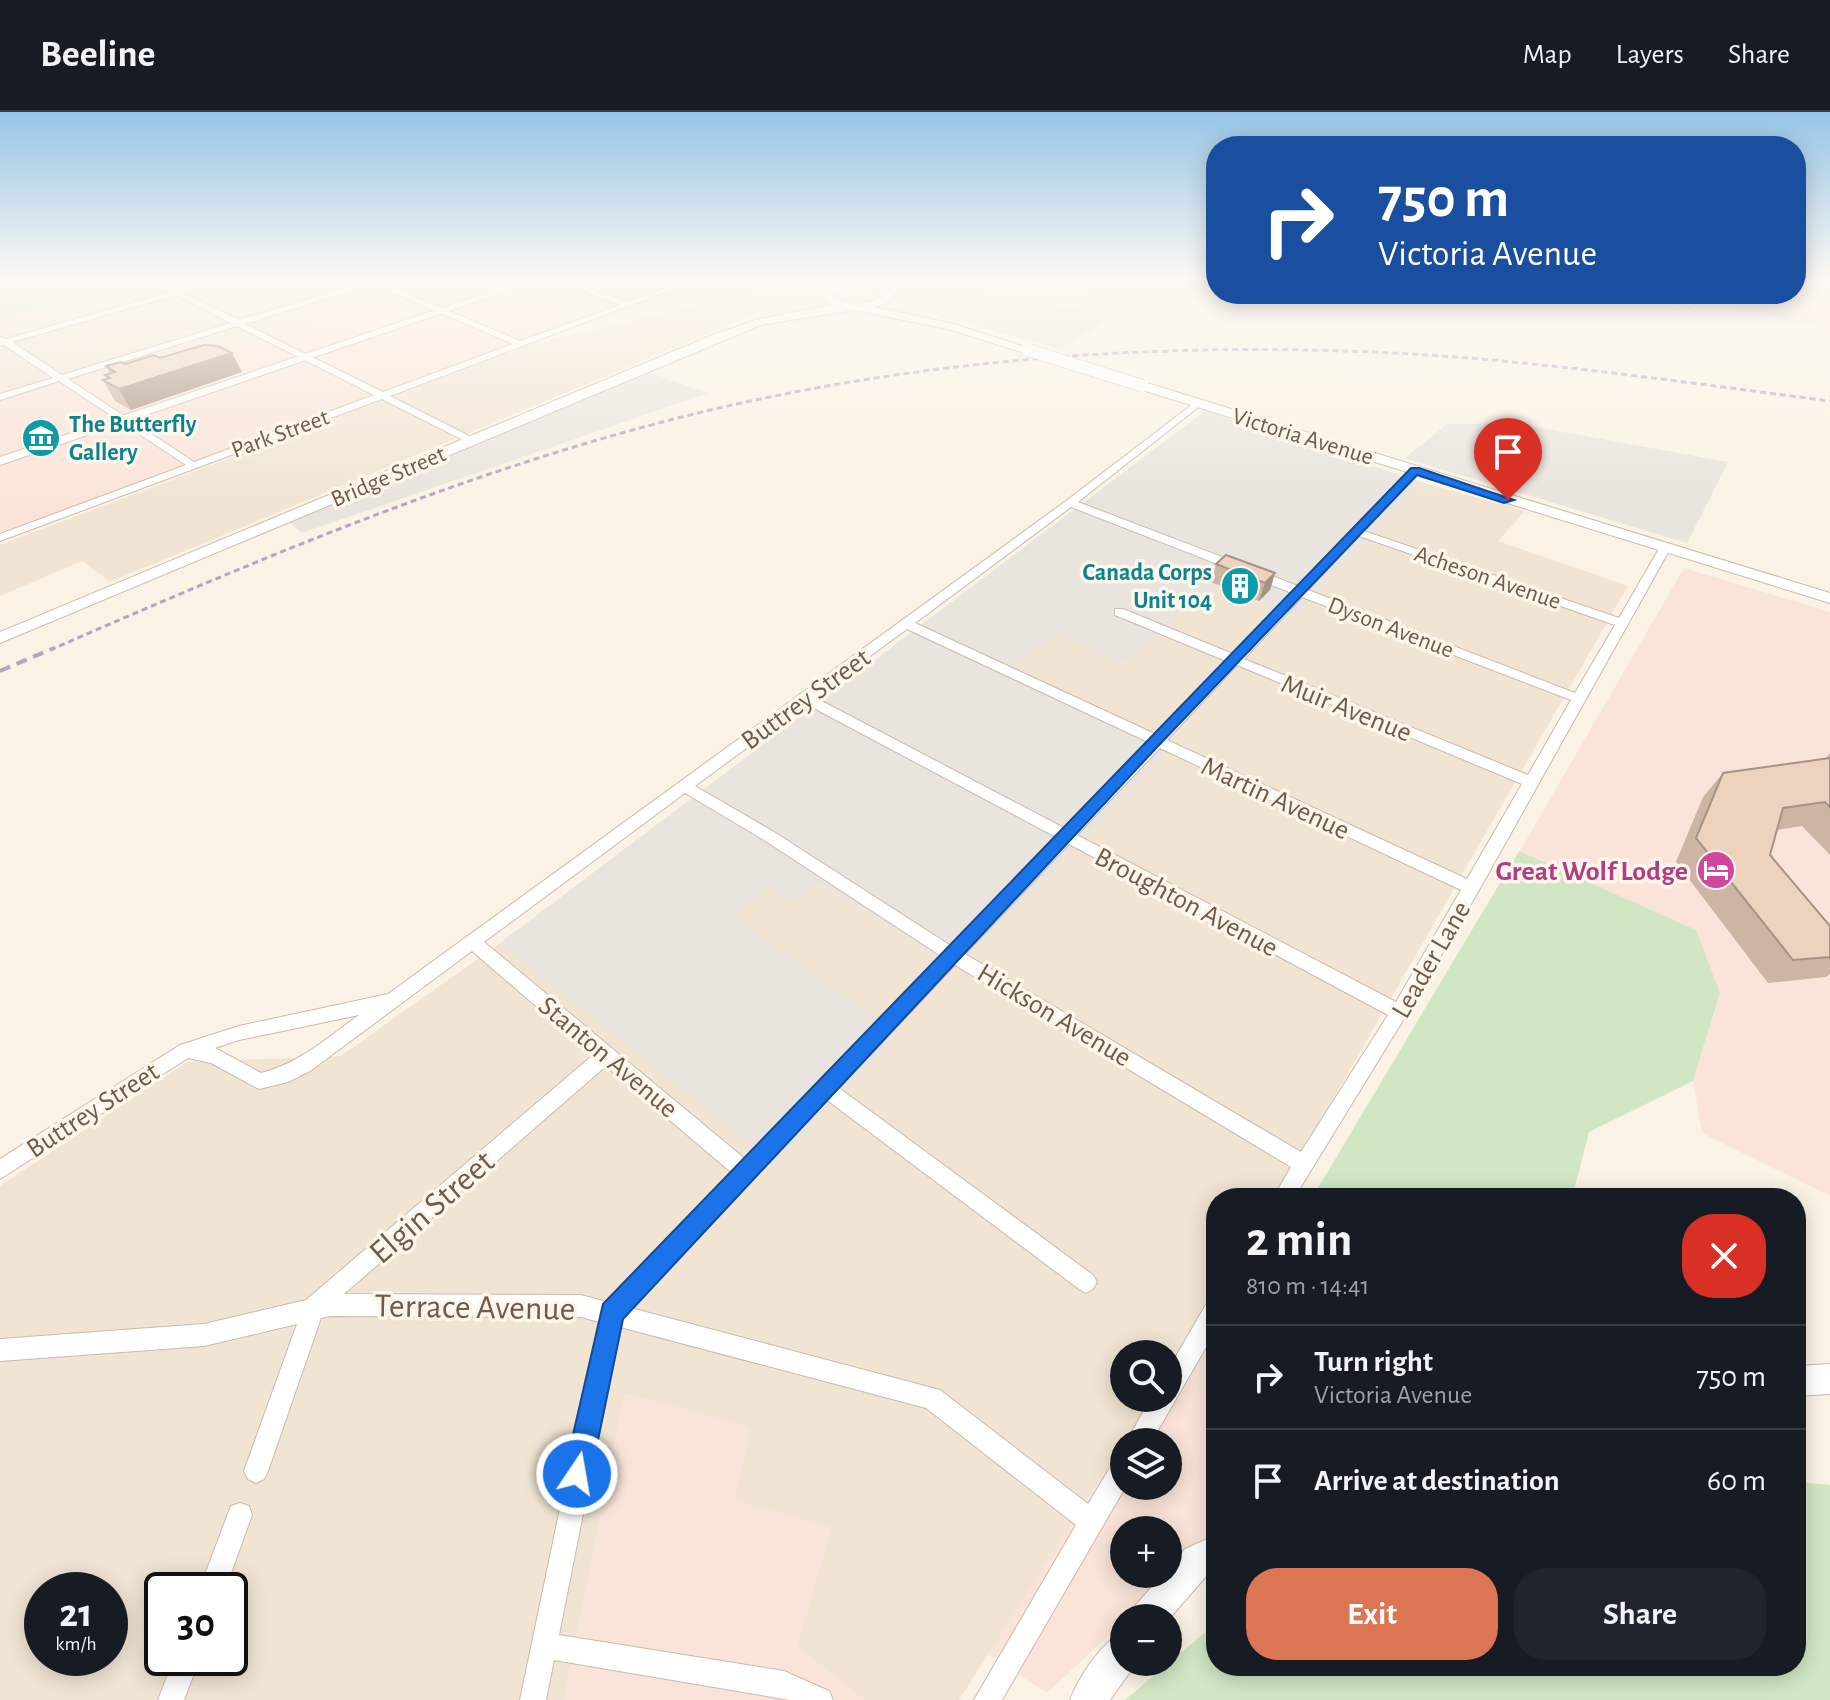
<!DOCTYPE html>
<html lang="en">
<head>
<meta charset="utf-8">
<style>
  :root { --surface:#171b24; --page:#20242c; --text:#f1f3f6; --muted:#9ea1a6; --line:#363941; --accent:#db7553 }
  body { margin:0; font-family:"Alegreya Sans",sans-serif; background:var(--page); color:var(--text); height:100vh; display:flex; flex-direction:column; font-size:30px; white-space:nowrap }
  * { box-sizing:border-box; margin:0 }
  p { font-size:26px; color:var(--muted) }
  .icon { flex:none; width:44px; height:44px; fill:none; stroke:currentColor; stroke-width:2; stroke-linecap:round; stroke-linejoin:round }
  .map { position:relative; flex:1; overflow:hidden }
  .side { position:absolute; left:1206px; top:1076px; width:600px; height:488px; display:flex; flex-direction:column; background:var(--surface); border-radius:32px; box-shadow:0 4px 20px #0003 }
  .side>* { flex:none }
  .hud { position:absolute; left:1206px; top:24px; width:600px; height:168px; border-radius:32px; box-shadow:0 4px 20px #0003; background:#1a4fa0; color:#fff; overflow:hidden }
  .controls { position:absolute; left:1110px; top:1228px; display:grid; gap:16px }
  .controls a { display:grid; place-items:center; width:72px; height:72px; border-radius:50%; background:var(--surface); box-shadow:0 4px 20px #0003; font-size:40px }
  .speed { position:absolute; left:24px; top:1460px; display:flex; gap:16px; font-size:40px; font-weight:700; text-align:center }
  .speed>* { display:grid; place-content:center; width:104px; height:104px; border-radius:50%; background:var(--surface); box-shadow:0 4px 20px #0003; line-height:1 }
  .speed small { font-size:20px; font-weight:400 }
  .speed .limit { border:4px solid #111; border-radius:12px; background:#fff; color:#111 }
  .pin { position:absolute; display:grid; place-items:center; width:68px; height:68px; color:#fff; margin:-82px -34px; border-radius:50% 50% 50% 0; rotate:-45deg; box-shadow:0 0 8px #0007 }
  .pin .icon { rotate:45deg }
  .me { position:absolute; width:88px; margin:-44px; rotate:12deg; stroke-linejoin:round; filter:drop-shadow(0 0 6px #0008) }
  .turn { display:flex; align-items:center; gap:28px; height:168px; padding:0 40px; font-size:36px }
  .turn .icon { width:104px; height:104px; stroke-width:2.5 }
  .turn b { display:block; font-size:56px; line-height:68px }
  .round { display:grid; place-items:center; flex:none; width:84px; height:84px; border-radius:32px; background:var(--page) }
  .headline { display:flex; align-items:center; justify-content:space-between; height:136px; padding:0 40px }
  h1 { font-size:48px; font-weight:700; line-height:60px }
  .button { display:flex; gap:16px; margin-top:auto; padding:16px 40px }
  .button a { flex:1; height:92px; border-radius:32px; background:var(--accent); color:#fff; font-size:32px; font-weight:700; line-height:92px; text-align:center }
  .button a+a { background:var(--page); color:var(--text) }
  ul { padding:0; list-style:none }
  li { display:flex; align-items:center; gap:24px; height:104px; padding:0 40px; border-top:2px solid var(--line) }
  li div { flex:1 }
  li b { display:block; font-size:30px }
  li em { font-style:normal }
  header { display:flex; align-items:center; gap:48px; box-sizing:border-box; height:112px; padding:0 40px; background:var(--surface); border-bottom:2px solid var(--line) }
  header strong { font-size:38px }
  nav { display:flex; gap:44px; margin-inline-start:auto; font-size:28px }
  .map>svg:first-child { display:block }
  .residential { fill:#f1e4d3; fill-rule:evenodd }
  .commercial { fill:#fae4d9; fill-rule:evenodd }
  .industrial { fill:#eae4de }
  .green { fill:#d1e7c4 }
  .lines { fill:none; stroke-linecap:round; stroke-linejoin:round }
  .minor-casing { stroke:#cbbaac; stroke-width:2 }
  .tertiary-casing { stroke:#cbbaac; stroke-width:2 }
  .secondary-casing { stroke:#cdbbaa; stroke-width:2 }
  .minor { fill:#fff; fill-rule:evenodd }
  .tertiary { fill:#fff; fill-rule:evenodd }
  .secondary { fill:#fff; fill-rule:evenodd }
  .rail-far1 { stroke:#b5a4c3; stroke-width:3; stroke-dasharray:6 4; stroke-linecap:butt }
  .rail { stroke:#b5a4c3; stroke-width:4; stroke-dasharray:11 7; stroke-linecap:butt }
  .secondary-bridge-casing { stroke:#cdbbaa; stroke-width:13; stroke-linecap:butt }
  .secondary-bridge { stroke:#fff; stroke-width:12 }
  .wall { fill:#ccb5a3 }
  .shaded-wall { fill:#a69385 }
  .building { fill:#edd2be; stroke:#a69385; stroke-width:2 }
  .route { fill:#1a73e8; stroke:#114b97; stroke-width:2 }
  .labels { text-anchor:middle; stroke-width:7; stroke-linejoin:round; paint-order:stroke }
  .far-culture-label { font-size:24px; font-weight:bold; fill:#0d838f; stroke:#fdf6ea; text-anchor:start }
  .far-street-label { font-size:24px; fill:#715a4c; stroke:#fdf6ea }
  .street-label { font-size:28px; fill:#715a4c; stroke:#fdf6ea }
  .hotel-label { font-size:28px; font-weight:bold; fill:#b23c85; stroke:#fdf6ea; text-anchor:end }
  .near-street-label { font-size:34px; fill:#715a4c; stroke:#fdf6ea }
</style>
</head>
<body>
<header>
<strong>Beeline</strong>
<nav><a>Map</a><a>Layers</a><a>Share</a></nav>
</header>
<div class="map">
<svg width="1830" height="1588" viewBox="0 0 1830 1588">
  <rect width="100%" height="100%" fill="#faf2e4"/>
  <g class="residential">
    <polygon points="0,167 459,167 413,181 288,199 323,217 288,229 272,221 198,245 0,290"/>
    <polygon points="587,167 600,167 628,175 654,167 683,176 667,182 689,190 635,201 614,194 585,204 539,186"/>
    <polygon points="1138,167 1216,167 1216,182 1285,182 1264,187 1215,186"/>
    <polygon points="806,181 110,470 82,449 0,484 0,433 534,231 704,193"/>
    <path d="M1421,370L1525,399L1498,429L1628,474L1276,1086H1216V1183L1168,1260V1242H1124V1286H1152L959,1588H864L797,1534L733,1389L750,1315L625,1282L564,1588H0V1074L187,950L341,944L500,831L777,1053L733,805L769,775L818,771L958,856L1010,555L1057,522L1125,552L1211,474L1295,504ZM42,1478H110V1546H42ZM162,1478H230V1546H162Z"/>
  </g>
  <g class="commercial">
    <polygon points="459,167 587,167 540,186 585,204 0,422 0,290 178,234 198,245 272,221 288,229 322,217 287,199 384,169 413,181"/>
    <polygon points="654,167 783,167 805,174 689,190 665,182 681,176"/>
    <polygon points="1796,167 1830,167 1830,217 1668,182 1796,182"/>
    <polygon points="1684,456 1830,500 1830,1084 1702,1021 1693,969 1720,882 1520,739"/>
    <path d="M1216,1185V1423L1047,1581L988,1542L1151,1286H1168V1259ZM1124,1330H1168V1374H1124ZM1124,1418H1168V1462H1124Z"/>
    <polygon points="625,1282 751,1315 734,1388 832,1415 797,1534 864,1588 564,1588"/>
  </g>
  <g class="industrial">
    <polygon points="871,167 980,167 991,170 993,167 1138,167 1215,186 1093,184 991,170 986,185 1117,203 1059,237 951,207 864,176"/>
    <polygon points="647,260 708,281 302,421 290,411"/>
    <polygon points="1205,299 1421,370 1295,504 1211,474 1125,552 1057,522 1010,555 1175,633 958,856 818,771 794,791 769,775 733,805 899,922 777,1053 500,831"/>
    <polygon points="1447,312 1520,312 1728,350 1687,431 1405,346"/>
  </g>
  <g class="green">
    <polygon points="0,167 144,167 0,207"/>
    <polygon points="1519,739 1696,818 1720,881 1693,969 1589,1020 1574,1078 1553,1086 1312,1086"/>
    <polygon points="1796,1370 1830,1373 1830,1588 1125,1588 1216,1511 1216,1554 1796,1554"/>
  </g>
  <g class="lines">
    <g class="minor-casing">
      <g id="minor">
        <path d="M146,167H155L178,178L217,167H228L184,181L239,208L367,169V167H385L380,170L520,229L620,193L553,167H563L627,190L690,167H700L390,284L475,327V331H469L382,287L0,429V422L186,353L59,269L0,288V282L53,266L4,233L0,234V225L6,227L170,180ZM373,172L513,232L383,280L245,212ZM176,183L231,211L62,263L12,230ZM237,214L374,283L194,350L68,267Z"/>
        <path d="M1198,288L1203,291L1201,293L1078,390L1298,474L1415,356L1420,359L1419,361L1364,419L1619,506L1660,435L1670,437L1478,780L1405,905L1294,1086H1273L1291,1055L955,853L839,976L1093,1163L1097,1170L1093,1177L1086,1181L1079,1177L827,988L631,1196L940,1278L1088,1392L1116,1346L1124,1342L1126,1374L1002,1588H974L1076,1413L926,1296L620,1215L559,1523L784,1559L829,1579L833,1588H790L554,1548L546,1588H520L599,1210L581,1205L330,1204L321,1206L268,1359L264,1367L256,1371L248,1367L244,1359L297,1212L204,1234L0,1249V1227L204,1212L306,1188L593,943L472,839L310,959L288,970L259,977L211,951L188,946L0,1067V1047L180,933L239,914L388,882L1066,389ZM1071,395L1292,481L1233,542L1123,497H1115V503L1226,549L1155,622L915,511ZM1359,424L1615,513L1575,581L1308,478ZM1302,485L1571,588L1528,663L1244,547ZM907,517L1148,630L1064,716L814,585ZM1237,553L1522,672L1467,767L1167,628ZM806,592L1056,725L951,834L774,720L695,674ZM1160,636L1461,778L1396,890L1077,723ZM685,681L764,728L941,844L745,1047L484,830ZM1069,732L1388,903L1301,1040L965,842ZM359,903C327,926 300,951 261,961L215,936L239,928ZM606,954L732,1061L607,1190L581,1183L344,1182Z"/>
        <polygon points="1216,1186 1216,1218 1151,1330 1126,1330 1151,1286 1168,1286 1168,1258 1208,1189"/>
        <polygon points="240,1391 249,1394 252,1403 225,1478 199,1478 231,1394"/>
        <polygon points="174,1546 200,1546 184,1588 158,1588"/>
      </g>
    </g>
    <g class="tertiary-casing">
      <g id="tertiary">
        <polygon points="528,167 542,167 0,353 0,345"/>
        <polygon points="1640,182 1658,182 1695,192 1690,195"/>
      </g>
    </g>
    <g class="secondary-casing">
      <g id="secondary">
        <path d="M797,167H877L894,183L887,191L874,195L954,212L1034,238L1028,242L948,217L854,198L761,213L0,531V520L715,222L759,207L832,193L821,184L825,176L832,174ZM852,174L875,176L883,183C868,194 846,194 832,183Z"/>
        <polygon points="1139,271 1147,271 1830,481 1830,491 1139,277"/>
        <polygon points="1830,1252 1830,1282 1796,1284 1796,1254"/>
        <polygon points="1216,1423 1216,1458 1209,1461 1168,1508 1168,1506 1129,1506 1135,1494 1163,1462 1168,1462 1168,1456 1185,1437"/>
        <path d="M1124,1520V1550H1137L1110,1588H1070C1079,1565 1101,1530 1124,1520Z"/>
      </g>
    </g>
    <use href="#minor" class="minor"/>
    <use href="#tertiary" class="tertiary"/>
    <use href="#secondary" class="secondary"/>
    <path class="rail-far1" d="M50,538C266,444 484,351 715,297C947,243 1191,228 1428,243C1563,252 1696,272 1830,289"/>
    <polyline class="rail" points="0,559 54,536"/>
    <g class="secondary-bridge-casing">
      <polyline id="secondary-bridge" points="1028,238 1143,274"/>
    </g>
    <use href="#secondary-bridge" class="secondary-bridge"/>
  </g>
  <g class="wall">
    <polygon points="160,246 242,260 131,298 115,289 103,268 108,267 105,263 110,261 106,254"/>
    <polygon points="1216,452 1275,461 1270,478 1259,489 1211,470"/>
    <polygon points="1830,641 1830,743 1802,714 1777,718 1770,743 1830,814 1830,862 1826,865 1768,871 1676,750 1703,685 1723,661 1825,647"/>
  </g>
  <g class="shaded-wall">
    <polygon points="232,241 242,260 131,298 119,277"/>
    <polygon points="1275,461 1270,478 1259,489 1265,471"/>
  </g>
  <g class="building">
    <polygon points="204,233 218,234 232,241 119,277 103,268 110,266 105,263 115,260 106,254 121,250 125,252 154,243 160,246"/>
    <polygon points="1226,443 1275,461 1265,471 1216,452"/>
    <polygon points="1830,646 1830,695 1825,690 1783,696 1770,743 1830,814 1830,845 1793,848 1696,726 1723,661"/>
  </g>
  <linearGradient id="sky" x2="0" y2="1"><stop stop-color="#96c4e6"/><stop offset="0.43" stop-color="#fdf9f3"/><stop offset="1" stop-color="#fdf9f3" stop-opacity="0"/></linearGradient>
  <rect width="1830" height="389" fill="url(#sky)"/>
  <polygon class="route" points="1411,356 1419,356 1514,388 1504,391 1417,363 1160,632 623,1207 591,1362 587,1371 577,1375 568,1371 564,1362 603,1192"/>
  <defs>
    <g id="museum-disc" transform="scale(2)"><circle r="9.5" fill="#0f9aa8" stroke="#fdf6ea"/><path d="M0-6L6-3V-2H-6V-3ZM-5-1h2V3h-2ZM-1-1h2V3h-2ZM3-1h2V3H3ZM-6 4H6V6H-6Z" fill="#fff"/></g>
    <g id="building-disc" transform="scale(2)"><circle r="9.5" fill="#0f9aa8" stroke="#fdf6ea"/><path d="M-4-6H4V6H1V3H-1V6H-4ZM-2.5-4.3h1.7v1.8h-1.7ZM.8-4.3h1.7v1.8H.8ZM-2.5-1h1.7V.8h-1.7ZM.8-1h1.7V.8H.8Z" fill="#fff"/></g>
    <g id="hotel-disc" transform="scale(2)"><circle r="9.5" fill="#d1479c" stroke="#fdf6ea"/><path d="M-6-4.5h1.5V1H6V5H4.5V3h-9V5H-6ZM-4 0a1.8 1.8 0 1 1 3.6 0ZM.5 0V-2.5h3Q6-2.5 6 0Z" fill="#fff"/></g>
  </defs>
  <g fill-rule="evenodd">
    <use href="#museum-disc" x="41" y="326"/>
    <use href="#building-disc" x="1240" y="474"/>
    <use href="#hotel-disc" x="1716" y="758"/>
  </g>
  <g class="labels">
    <g class="far-culture-label">
      <text x="69" y="320">The Butterfly<tspan x="69" dy="28">Gallery</tspan></text>
      <text x="1212" y="468" text-anchor="end">Canada Corps<tspan x="1212" dy="28">Unit 104</tspan></text>
    </g>
    <g class="far-street-label">
      <text transform="translate(280 321) rotate(-20)" y="8">Park Street</text>
      <text transform="translate(1303 324) rotate(17)" y="8">Victoria Avenue</text>
      <text transform="translate(388 364) rotate(-23)" y="8">Bridge Street</text>
      <text transform="translate(1488 465) rotate(19)" y="8">Acheson Avenue</text>
      <text transform="translate(1391 515) rotate(21)" y="8">Dyson Avenue</text>
    </g>
    <g class="street-label">
      <text transform="translate(805 586) rotate(-36)" y="10">Buttrey Street</text>
      <text transform="translate(1347 595) rotate(22)" y="10">Muir Avenue</text>
      <text transform="translate(1276 685) rotate(25)" y="10">Martin Avenue</text>
      <text transform="translate(1187 789) rotate(28)" y="10">Broughton Avenue</text>
      <text transform="translate(1430 847) rotate(-60)" y="10">Leader Lane</text>
      <text transform="translate(1055 902) rotate(31)" y="10">Hickson Avenue</text>
      <text transform="translate(609 944) rotate(40)" y="10">Stanton Avenue</text>
      <text transform="translate(92 997) rotate(-33)" y="10">Buttrey Street</text>
    </g>
    <g class="hotel-label">
      <text x="1688" y="768">Great Wolf Lodge</text>
    </g>
    <g class="near-street-label">
      <text transform="translate(431 1094) rotate(-41)" y="12">Elgin Street</text>
      <text transform="translate(475 1194) rotate(1)" y="12">Terrace Avenue</text>
    </g>
  </g>
</svg>
<div class="controls">
<a><svg class="icon" aria-label="search" viewBox="0 0 24 24"><circle cx="10" cy="10" r="6"/><path d="M15 15l6 6"/></svg></a>
<a><svg class="icon" aria-label="layers" viewBox="0 0 24 24"><path d="M12 4l9 5-9 5-9-5zM3 14l9 5 9-5"/></svg></a>
<a>+</a>
<a>−</a>
</div>
<div class="speed"><div>21<small>km/h</small></div><div class="limit">30</div></div>
<div class="pin" style="left:1508px;top:388px;background:#d93025"><svg class="icon" aria-label="arrive" viewBox="0 0 24 24"><path d="M6 21V4h12l-3 4 3 4H6"/></svg></div>
<svg class="me" style="left:577px;top:1362px" viewBox="-20 -20 40 40"><circle r="17" fill="#1a73e8" stroke="#fff" stroke-width="3"/><path d="M0-11L8 9 0 5-8 9z" fill="#fff"/></svg>
<div class="hud">
<div class="turn"><svg class="icon" aria-label="right" viewBox="0 0 24 24"><path d="M7 20v-9h11M14 6l5 5-5 5"/></svg><div><b>750 m</b>Victoria Avenue</div></div>
</div>
<section class="side">
<div class="headline"><div><h1>2 min</h1><p>810 m · 14:41</p></div><a class="round" style="background:#d93025;color:#fff"><svg class="icon" aria-label="close" viewBox="0 0 24 24"><path d="M6 6l12 12M18 6L6 18"/></svg></a></div>
<ul>
<li><svg class="icon" aria-label="right" viewBox="0 0 24 24"><path d="M7 20v-9h11M14 6l5 5-5 5"/></svg><div><b>Turn right</b><p>Victoria Avenue</p></div><em>750 m</em></li>
<li><svg class="icon" aria-label="arrive" viewBox="0 0 24 24"><path d="M6 21V4h12l-3 4 3 4H6"/></svg><div><b>Arrive at destination</b></div><em>60 m</em></li>
</ul>
<div class="button"><a>Exit</a><a>Share</a></div>
</section>
</div>
</body>
</html>
